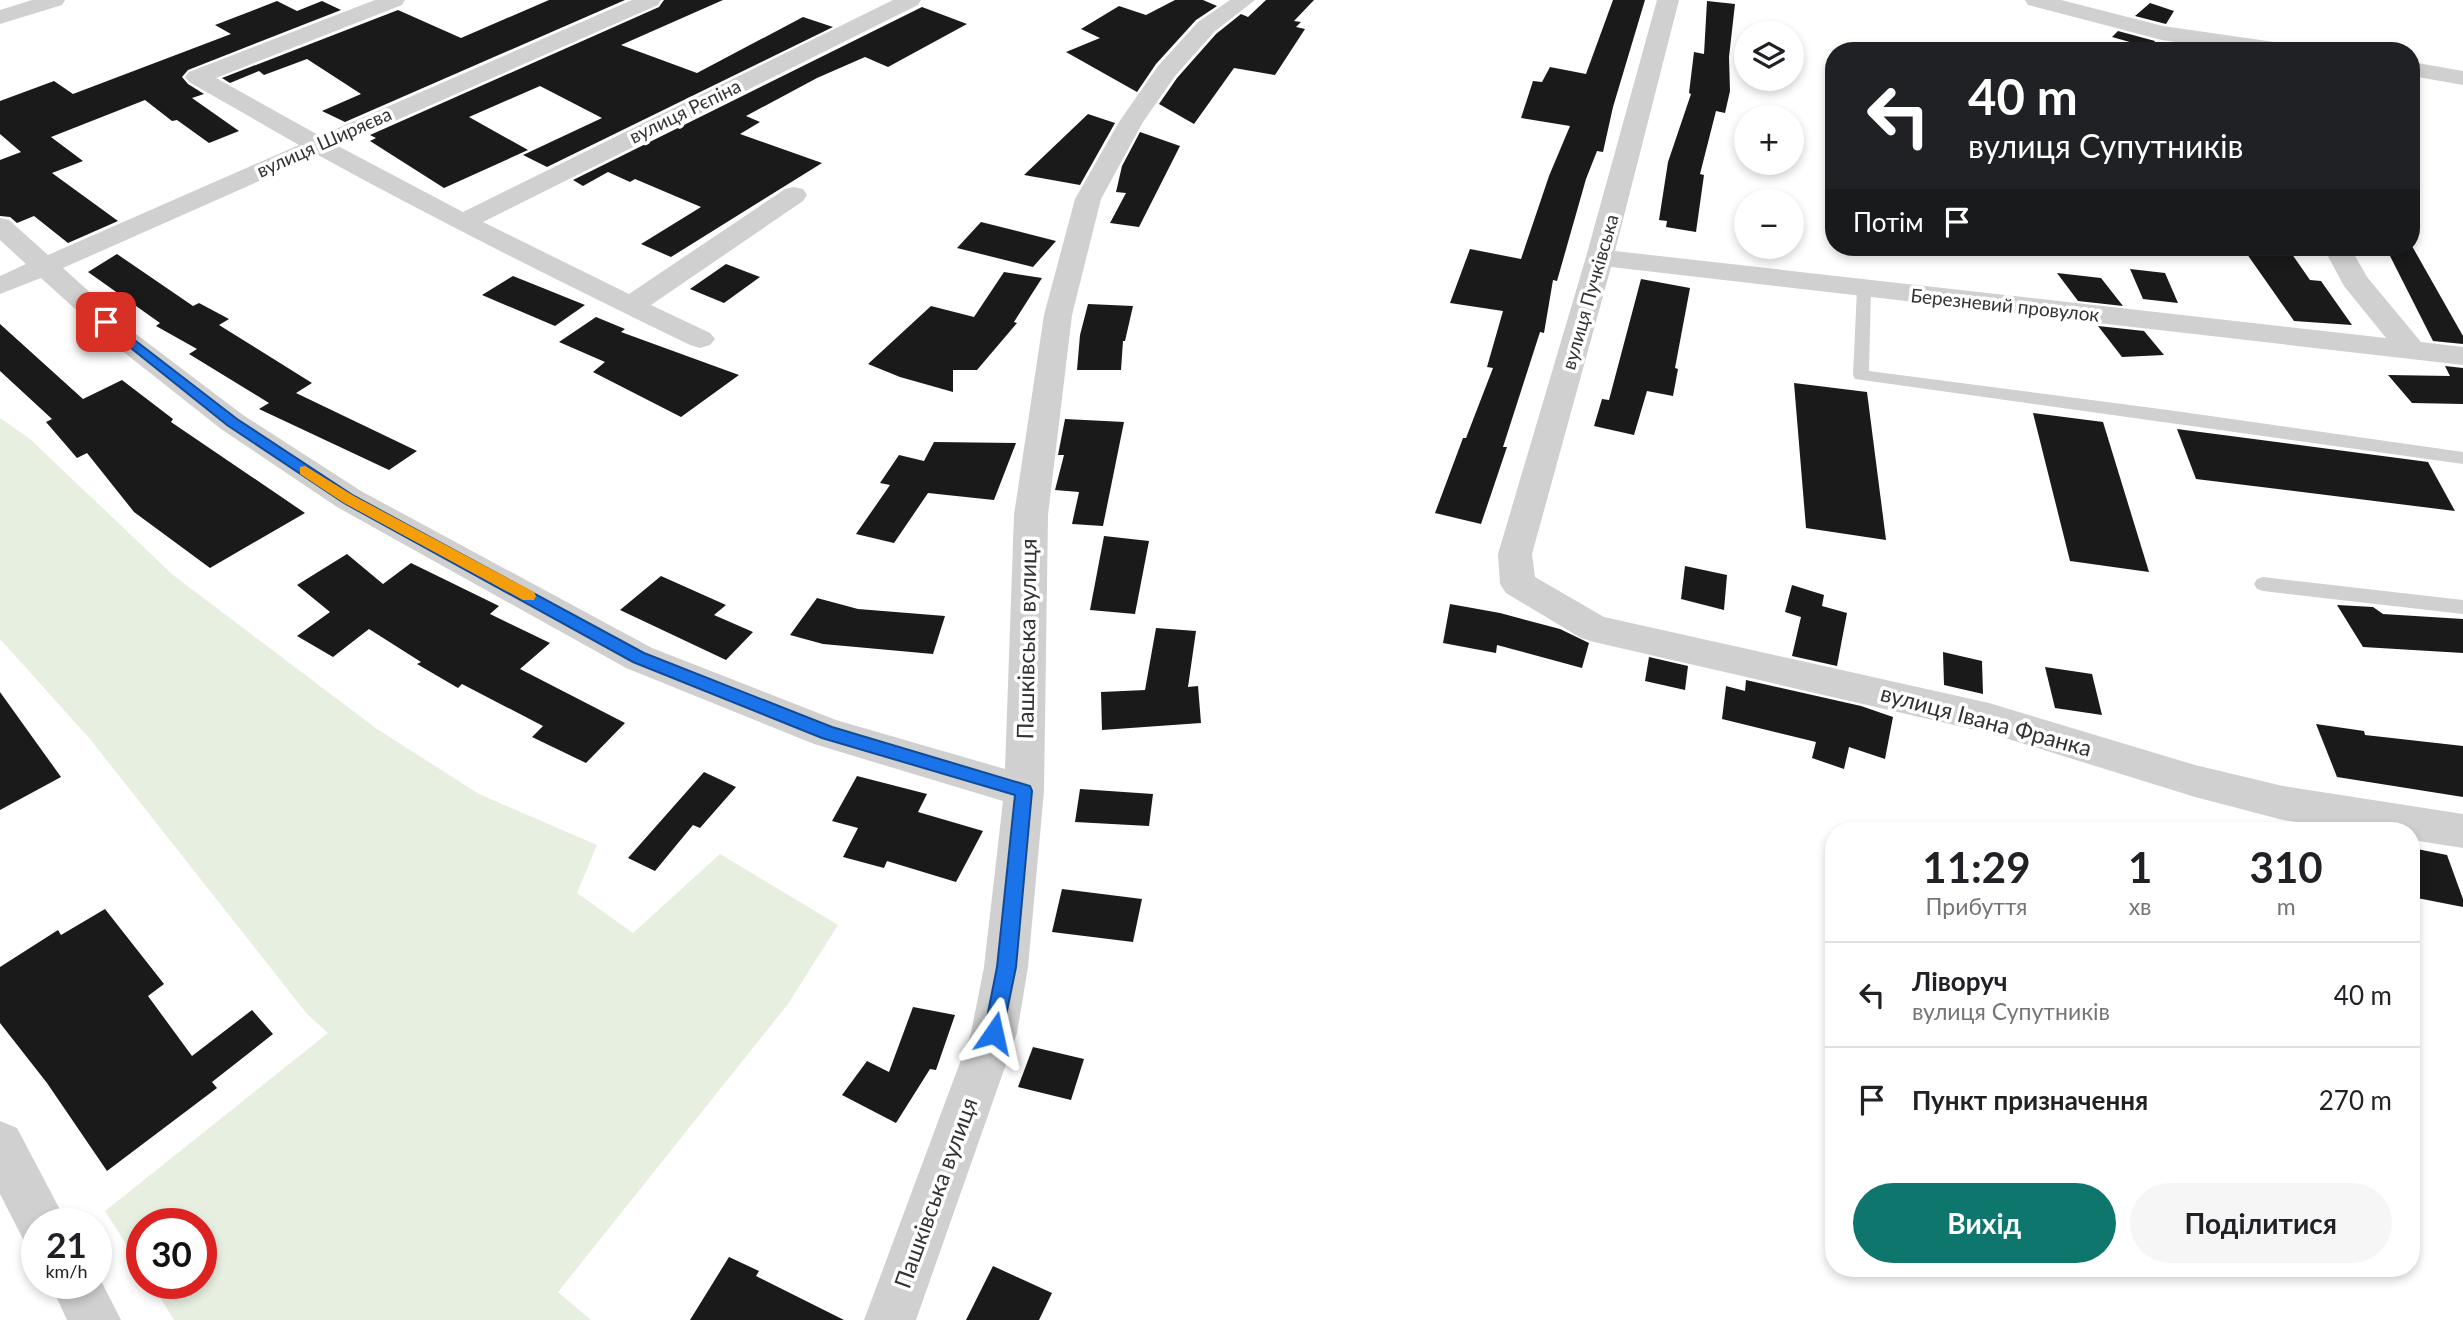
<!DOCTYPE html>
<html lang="uk">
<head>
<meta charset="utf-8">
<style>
  :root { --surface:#fff; --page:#f6f6f6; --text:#202124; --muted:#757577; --line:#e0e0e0; --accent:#0f766e }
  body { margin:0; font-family:Lato,sans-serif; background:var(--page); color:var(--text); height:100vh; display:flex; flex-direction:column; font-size:26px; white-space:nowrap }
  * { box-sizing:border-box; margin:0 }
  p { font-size:23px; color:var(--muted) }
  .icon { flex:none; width:38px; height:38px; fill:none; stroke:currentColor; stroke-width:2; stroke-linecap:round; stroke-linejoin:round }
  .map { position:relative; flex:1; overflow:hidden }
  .drawer { position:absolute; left:1825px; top:822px; width:595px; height:455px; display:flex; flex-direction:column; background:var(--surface); border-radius:28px; box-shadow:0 4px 10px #0003 }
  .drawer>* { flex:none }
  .top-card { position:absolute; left:1825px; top:42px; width:595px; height:214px; border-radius:28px; box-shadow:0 4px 10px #0003; background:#202124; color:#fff; overflow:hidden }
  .fabs { position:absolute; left:1734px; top:21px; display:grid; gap:14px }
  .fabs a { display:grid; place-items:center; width:70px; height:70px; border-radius:50%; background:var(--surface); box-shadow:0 4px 10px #0003; font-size:35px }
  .speed { position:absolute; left:21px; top:1208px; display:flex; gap:14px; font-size:35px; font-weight:700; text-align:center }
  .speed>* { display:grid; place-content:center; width:91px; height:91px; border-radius:50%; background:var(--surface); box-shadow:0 4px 10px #0003; line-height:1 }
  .speed small { font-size:18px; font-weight:400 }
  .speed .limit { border:10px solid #d22; background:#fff; color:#111 }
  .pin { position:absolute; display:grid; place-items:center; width:60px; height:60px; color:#fff; margin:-30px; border-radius:14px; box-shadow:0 4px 10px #0006 }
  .me { position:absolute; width:77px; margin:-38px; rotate:11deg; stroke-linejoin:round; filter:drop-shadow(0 0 5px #0008) }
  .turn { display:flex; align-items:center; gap:24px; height:147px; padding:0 28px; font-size:32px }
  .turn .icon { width:91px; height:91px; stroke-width:2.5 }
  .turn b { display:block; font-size:49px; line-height:60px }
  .then { display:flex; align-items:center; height:66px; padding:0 28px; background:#0003; gap:14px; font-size:26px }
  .eta { display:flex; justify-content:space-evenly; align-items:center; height:119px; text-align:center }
  .eta b { font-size:42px; font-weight:700; line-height:49px }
  .cta { display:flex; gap:14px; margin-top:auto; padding:14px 28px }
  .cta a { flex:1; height:80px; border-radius:42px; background:var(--accent); color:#fff; font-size:28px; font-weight:700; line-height:80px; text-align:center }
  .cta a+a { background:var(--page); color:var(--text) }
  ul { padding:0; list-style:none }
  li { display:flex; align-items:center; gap:21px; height:105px; padding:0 28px; border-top:2px solid var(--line) }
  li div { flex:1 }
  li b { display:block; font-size:26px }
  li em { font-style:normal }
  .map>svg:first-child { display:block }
  .green { fill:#e7efe1 }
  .building { fill:#1a1a1a }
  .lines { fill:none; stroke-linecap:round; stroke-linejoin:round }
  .service { fill:#d0d0d0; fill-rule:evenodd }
  .minor { fill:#d0d0d0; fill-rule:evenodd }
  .route { fill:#1a73e8; stroke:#114b97; stroke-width:2 }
  .slow { fill:#f59e0b }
  .labels { text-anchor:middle; stroke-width:7; stroke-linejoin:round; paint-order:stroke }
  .far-street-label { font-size:19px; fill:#333; stroke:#fff }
  .street-label { font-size:23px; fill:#333; stroke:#fff }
</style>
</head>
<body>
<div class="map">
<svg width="2463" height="1320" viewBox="0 0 2463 1320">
  <rect width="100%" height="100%" fill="#fff"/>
  <polygon class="green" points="0,418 30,439 173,575 377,729 479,794 597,845 577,893 633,933 720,854 838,925 788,1004 558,1292 591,1320 174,1320 151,1283 201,1283 201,1223 142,1223 142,1269 105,1211 328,1033 307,1014 90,739 0,639"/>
  <g class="building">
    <polygon points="549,0 625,0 345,122 322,111 361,94 307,59 264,75 259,71 230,83 222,78 398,10 461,38"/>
    <polygon points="664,0 723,0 621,45 697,73 803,17 833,27 547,167 523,155 602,118 540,86 469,117 528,150 444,188 370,141 376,138 370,135 659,7"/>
    <polygon points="1175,0 1203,0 1217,6 1196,20 1156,64 1137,92 1066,52 1100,38 1081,29 1119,6 1146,15"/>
    <polygon points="1266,0 1314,0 1294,21 1301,22 1296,27 1305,29 1275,75 1234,68 1194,124 1159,104 1177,78 1216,34 1241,14 1248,17"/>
    <polygon points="1613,0 1645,0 1613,107 1603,152 1597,151 1586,179 1557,281 1553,280 1544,333 1540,332 1503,447 1507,447 1481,524 1435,513 1463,438 1466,438 1493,368 1487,367 1503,311 1450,303 1470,249 1521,259 1549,176 1570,126 1521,118 1533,81 1542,82 1550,67 1586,74"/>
    <polygon points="277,1 297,11 322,1 341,10 188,70 182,77 188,84 204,94 192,98 239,131 209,143 177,120 172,121 145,100 51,137 83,161 52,173 118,221 68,243 34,216 17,223 10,217 0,216 0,160 21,152 0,134 0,101 54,81 73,94 231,34 215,25"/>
    <polygon points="1707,1 1735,4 1729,57 1730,91 1725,113 1716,111 1700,174 1704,175 1696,232 1666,227 1667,221 1659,220 1668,162 1691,94 1689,93 1694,52 1704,54"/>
    <polygon points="2150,3 2174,11 2166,24 2135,16"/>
    <polygon points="922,7 967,24 888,67 865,57 817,78 746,116 760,122 740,134 822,163 671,257 641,244 701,207 635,179 630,182 608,172 583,186 573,180"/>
    <polygon points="2118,31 2155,41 2151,48 2112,37"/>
    <polygon points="1088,114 1115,123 1080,185 1024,175"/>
    <polygon points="1140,132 1180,146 1139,227 1110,223 1126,193 1116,192 1122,166"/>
    <polygon points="981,222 1056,241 1033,267 957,248"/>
    <polygon points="2412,246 2463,336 2463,344 2433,341 2388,252 2399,247"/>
    <polygon points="2242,247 2287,247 2310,280 2321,281 2352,325 2294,321"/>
    <polygon points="117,254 193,306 199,303 229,319 219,325 312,383 296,393 417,451 389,470 259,409 269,403 189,354 197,349 156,326 160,323 88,272"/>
    <polygon points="726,264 760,277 724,303 690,289"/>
    <polygon points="2130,269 2165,273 2178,303 2143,299"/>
    <polygon points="1004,272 1042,278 1014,322 1017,323 977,370 953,370 953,392 900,377 868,364 931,306 974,317"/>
    <polygon points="2057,273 2101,278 2123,306 2078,301"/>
    <polygon points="513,276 585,305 555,326 482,295"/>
    <polygon points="1641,279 1690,288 1675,368 1678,369 1673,396 1647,391 1634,435 1594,426 1602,399 1609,400"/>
    <polygon points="1088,304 1133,306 1125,341 1123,341 1121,370 1077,370 1080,335"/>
    <polygon points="596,317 625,329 621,332 739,375 681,417 593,372 605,362 559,342"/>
    <polygon points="0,324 83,399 122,380 173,419 171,422 305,513 210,568 134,512 87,453 77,458 46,422 52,419 0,371"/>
    <polygon points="2098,326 2144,331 2164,355 2122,357"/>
    <polygon points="2445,366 2463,368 2463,404 2412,403 2388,375 2450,376"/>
    <polygon points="1794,383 1867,392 1886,540 1806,528"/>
    <polygon points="2033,413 2103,422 2149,572 2070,561"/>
    <polygon points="1065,419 1124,422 1103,526 1072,524 1079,492 1055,490 1064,455 1058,455"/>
    <polygon points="2177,429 2428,462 2455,511 2196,479"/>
    <polygon points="934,442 1016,443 994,500 928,493 894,543 856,534 890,485 880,483 899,455 924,461"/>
    <polygon points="1104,536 1149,541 1135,614 1090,610"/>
    <polygon points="347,554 383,584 411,563 499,606 490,614 550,643 520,669 625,723 586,763 532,737 543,726 462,684 458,688 417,664 421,662 369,629 333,657 297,636 330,612 297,585"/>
    <polygon points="1685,566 1727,575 1724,610 1681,599"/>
    <polygon points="661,576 726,605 714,615 753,632 726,660 620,610"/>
    <polygon points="1792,585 1824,595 1822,606 1847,613 1837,666 1792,656 1801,617 1785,612"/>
    <polygon points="817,598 858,609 945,616 933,654 823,644 790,635"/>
    <polygon points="1450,604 1500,613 1560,629 1589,643 1582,668 1497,645 1496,653 1443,643"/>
    <polygon points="2337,605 2373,607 2383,614 2463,619 2463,653 2363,647"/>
    <polygon points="1156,628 1196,631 1188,687 1198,686 1201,723 1102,730 1101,692 1145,690"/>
    <polygon points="1943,652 1982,661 1983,694 1944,685"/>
    <polygon points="1649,657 1688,666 1685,690 1645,681"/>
    <polygon points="2045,667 2092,674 2102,715 2055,708"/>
    <polygon points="1746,680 1861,706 1893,717 1885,759 1849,747 1844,769 1812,758 1816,742 1722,719 1726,686 1745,691"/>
    <polygon points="0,692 61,777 0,810"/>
    <polygon points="2316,724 2364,731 2365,735 2463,746 2463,797 2337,777"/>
    <polygon points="704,772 736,787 700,828 693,825 655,871 628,858"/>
    <polygon points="857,776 927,794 918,812 983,831 956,882 887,861 884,868 843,857 858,828 832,821"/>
    <polygon points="1080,789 1153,794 1149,826 1075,822"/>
    <polygon points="2412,848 2447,855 2463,899 2463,907 2412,897"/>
    <polygon points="1062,889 1142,899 1133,942 1052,932"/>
    <polygon points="105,909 164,984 148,996 192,1056 252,1010 273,1034 212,1082 217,1088 107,1171 47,1083 0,1023 0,967 58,930 61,935"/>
    <polygon points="913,1007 955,1015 936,1070 930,1069 896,1123 842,1095 867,1061 889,1072"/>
    <polygon points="1033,1047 1084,1059 1071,1100 1018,1087"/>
    <polygon points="729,1257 759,1271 756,1276 844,1320 690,1320"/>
    <polygon points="993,1266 1052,1293 1039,1320 966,1320"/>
  </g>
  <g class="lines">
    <g class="service">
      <polygon points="1864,285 1871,289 1869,371 2168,410 2463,452 2463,464 1855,379 1853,375 1857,289"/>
      <polygon points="2263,577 2463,600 2463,614 2263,591 2257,589 2254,584 2257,579"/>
    </g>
    <g class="minor">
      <polygon points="32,0 65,0 62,5 0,24 0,10"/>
      <path d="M375,0H405L402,5L216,78L320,136L632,0H661L658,5L338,146L463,212L893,0H921L918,5L483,222L629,294L785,189L794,187L803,189L807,195L803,201L651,305L710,333L715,339L710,345L700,348L690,345C564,284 440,222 318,155L63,268L136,334L243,415L361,491L652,648L836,720L1005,769L1014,515L1044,315L1075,199L1119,122L1158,66L1198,22L1230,0H1255L1214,32L1175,76L1143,122L1101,199L1072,315L1048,515L1044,791L1028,967L1017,1033L916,1320H864L971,1033L984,967L1003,801L814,744L626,668L337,507L221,429L116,346L41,278L0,294V276L26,264L0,240V218L9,220L48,255L299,145L189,82L185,77L189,72Z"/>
      <polygon points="1657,0 1679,0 1615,251 2386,338 2344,286 2323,247 2350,247 2367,277 2421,342 2463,347 2463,365 1611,267 1532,554 1535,577 1604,617 1989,703 2195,765 2283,786 2463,814 2463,848 2412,840 2412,831 2356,831 2283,820 2195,797 1989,733 1594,642 1581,638 1506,593 1500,584 1498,554 1586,257"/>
      <polygon points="2025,0 2061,0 2163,26 2288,44 2296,46 2299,51 2239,51 2162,40 2028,5"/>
      <polygon points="2412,62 2463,71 2463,85 2412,76"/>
      <polygon points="0,1121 17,1128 67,1223 37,1223 37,1246 24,1241 0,1194"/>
      <polygon points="96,1271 121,1320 67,1320 50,1283 96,1283"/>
    </g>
  </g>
  <polygon class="route" points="106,318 237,419 354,496 644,653 832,727 1030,786 1032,791 1016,967 1001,1040 994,1043 987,1040 984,1033 997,967 1015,795 822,738 633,662 344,503 227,425 101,324 100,322"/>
  <polygon class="slow" points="305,466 354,496 534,592 536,596 534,600 523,600 344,503 300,474 300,467"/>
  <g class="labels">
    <g class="far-street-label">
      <text transform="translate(685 111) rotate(-26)" y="7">вулиця Рєпіна</text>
      <text transform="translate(324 142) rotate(-24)" y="7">вулиця Ширяєва</text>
      <text transform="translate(1590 292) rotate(-74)" y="7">вулиця Пучківська</text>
      <text transform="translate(2005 305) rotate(6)" y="7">Березневий провулок</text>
    </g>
    <g class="street-label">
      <text transform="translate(1027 639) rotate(-89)" y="8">Пашківська вулиця</text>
      <text transform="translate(1986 721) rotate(15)" y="8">вулиця Івана Франка</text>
      <text transform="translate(936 1193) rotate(-70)" y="8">Пашківська вулиця</text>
    </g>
  </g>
</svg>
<div class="fabs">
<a><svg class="icon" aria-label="layers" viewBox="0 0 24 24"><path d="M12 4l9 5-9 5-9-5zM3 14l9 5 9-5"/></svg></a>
<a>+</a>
<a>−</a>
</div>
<div class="speed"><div>21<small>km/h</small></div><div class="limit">30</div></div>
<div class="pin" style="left:106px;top:322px;background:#d93025"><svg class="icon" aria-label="arrive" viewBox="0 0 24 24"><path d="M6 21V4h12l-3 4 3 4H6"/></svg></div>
<svg class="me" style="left:994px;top:1033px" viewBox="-20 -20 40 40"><path d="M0-17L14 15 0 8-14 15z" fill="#1a73e8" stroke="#fff" stroke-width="4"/></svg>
<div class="top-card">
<div class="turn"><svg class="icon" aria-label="left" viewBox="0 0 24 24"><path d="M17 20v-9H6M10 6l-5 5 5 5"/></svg><div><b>40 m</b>вулиця Супутників</div></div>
<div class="then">Потім<svg class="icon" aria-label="arrive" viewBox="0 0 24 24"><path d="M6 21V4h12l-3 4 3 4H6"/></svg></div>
</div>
<section class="drawer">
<div class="eta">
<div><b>11:29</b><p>Прибуття</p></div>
<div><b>1</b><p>хв</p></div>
<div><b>310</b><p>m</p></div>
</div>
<ul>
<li><svg class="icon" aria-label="left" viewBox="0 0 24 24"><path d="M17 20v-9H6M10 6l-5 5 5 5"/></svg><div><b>Ліворуч</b><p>вулиця Супутників</p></div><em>40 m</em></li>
<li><svg class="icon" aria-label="arrive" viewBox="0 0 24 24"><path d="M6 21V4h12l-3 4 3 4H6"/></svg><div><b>Пункт призначення</b></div><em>270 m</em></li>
</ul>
<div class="cta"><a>Вихід</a><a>Поділитися</a></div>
</section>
</div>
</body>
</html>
